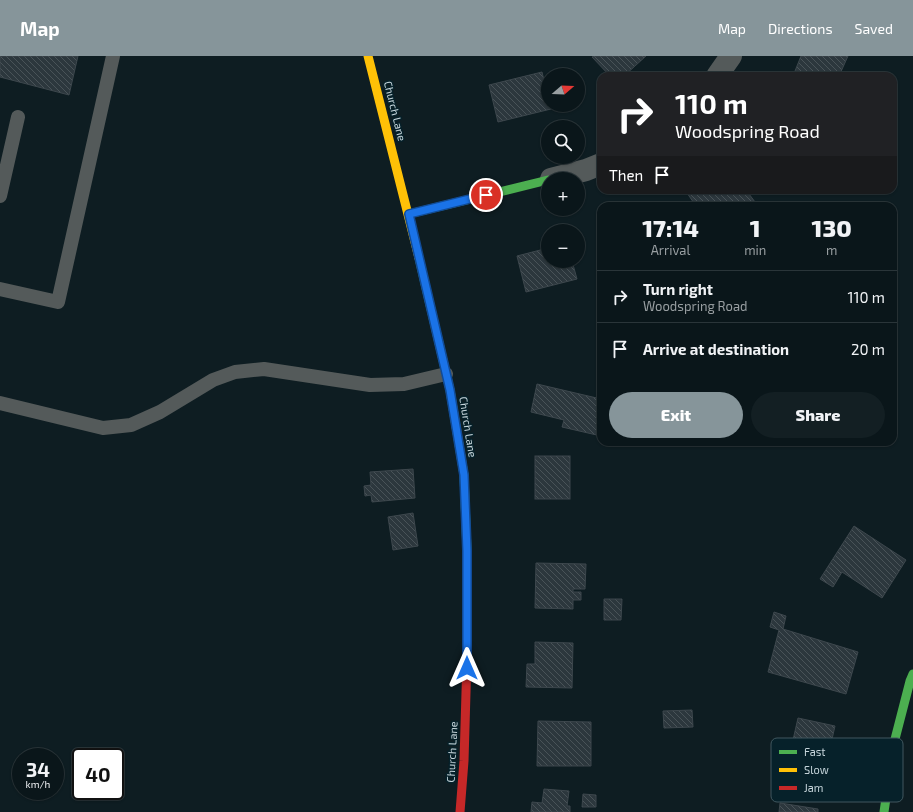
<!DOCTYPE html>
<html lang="en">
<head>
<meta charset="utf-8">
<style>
  :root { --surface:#0a161a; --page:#131f23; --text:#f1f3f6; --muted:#999fa2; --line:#2a3539; --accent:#86959a }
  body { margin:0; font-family:"Exo 2",sans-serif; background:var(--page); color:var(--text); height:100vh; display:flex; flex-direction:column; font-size:15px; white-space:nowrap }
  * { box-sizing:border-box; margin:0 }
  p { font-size:13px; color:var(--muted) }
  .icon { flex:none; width:22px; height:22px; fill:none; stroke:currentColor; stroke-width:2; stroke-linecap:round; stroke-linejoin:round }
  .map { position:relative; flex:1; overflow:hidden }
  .drawer { position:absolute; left:597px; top:146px; width:300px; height:244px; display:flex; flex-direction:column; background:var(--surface); border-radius:12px; box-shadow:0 1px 3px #0004,0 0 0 1px var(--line) }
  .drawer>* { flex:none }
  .banner { position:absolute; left:597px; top:16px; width:300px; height:122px; border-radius:12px; box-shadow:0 1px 3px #0004,0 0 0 1px var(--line); background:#202124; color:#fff; overflow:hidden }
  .needle { width:26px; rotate:71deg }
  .buttons { position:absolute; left:541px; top:12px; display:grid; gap:8px }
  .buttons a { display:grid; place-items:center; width:44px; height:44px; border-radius:50%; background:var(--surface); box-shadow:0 1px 3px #0004,0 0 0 1px var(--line); font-size:20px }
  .speed { position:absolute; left:12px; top:692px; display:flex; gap:8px; font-size:20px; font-weight:700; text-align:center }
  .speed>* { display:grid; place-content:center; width:52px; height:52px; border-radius:50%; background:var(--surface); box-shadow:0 1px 3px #0004,0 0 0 1px var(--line); line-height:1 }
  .speed small { font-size:10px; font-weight:400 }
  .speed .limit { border:2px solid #111; border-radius:6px; background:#fff; color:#111 }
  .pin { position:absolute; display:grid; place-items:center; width:34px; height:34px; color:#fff; margin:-17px; border:2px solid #fff; border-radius:50%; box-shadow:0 1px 4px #0007 }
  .me { position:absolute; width:44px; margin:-22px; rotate:0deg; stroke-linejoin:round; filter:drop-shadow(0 0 3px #0008) }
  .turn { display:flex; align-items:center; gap:14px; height:84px; padding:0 12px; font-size:18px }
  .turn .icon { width:52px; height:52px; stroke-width:2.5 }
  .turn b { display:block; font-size:28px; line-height:34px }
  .then { display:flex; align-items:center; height:38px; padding:0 12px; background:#0003; gap:8px; font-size:15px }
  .eta { display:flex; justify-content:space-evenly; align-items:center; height:68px; text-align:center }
  .eta b { font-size:24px; font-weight:800; line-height:28px }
  .primary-button { display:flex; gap:8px; margin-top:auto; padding:8px 12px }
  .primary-button a { flex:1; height:46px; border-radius:24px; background:var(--accent); color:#fff; font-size:16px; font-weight:800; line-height:46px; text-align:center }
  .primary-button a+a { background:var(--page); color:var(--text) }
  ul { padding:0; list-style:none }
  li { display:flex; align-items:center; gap:12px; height:52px; padding:0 12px; border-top:1px solid var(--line) }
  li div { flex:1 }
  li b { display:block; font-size:15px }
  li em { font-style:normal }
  header { display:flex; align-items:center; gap:24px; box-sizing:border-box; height:56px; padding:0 20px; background:var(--accent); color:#fff }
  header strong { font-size:19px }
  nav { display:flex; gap:22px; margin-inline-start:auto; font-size:14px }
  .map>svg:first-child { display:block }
  .building { fill:url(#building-back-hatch); stroke:#3d474d }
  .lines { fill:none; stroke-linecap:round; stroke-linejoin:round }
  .lane { stroke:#545a5a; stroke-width:14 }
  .street { stroke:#545a5a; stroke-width:22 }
  .fast { stroke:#4caf50; stroke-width:9 }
  .slow { stroke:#ffc107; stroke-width:9 }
  .jam { stroke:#c62828; stroke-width:9 }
  .route-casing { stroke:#114b97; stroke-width:10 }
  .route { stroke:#1a73e8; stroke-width:7 }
  .labels { text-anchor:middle; stroke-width:3; stroke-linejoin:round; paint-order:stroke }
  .street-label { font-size:11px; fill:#c6d5db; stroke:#06212a }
  .key { fill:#06212a; stroke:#40575f; stroke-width:1 }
  .key-label { font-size:11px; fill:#c6d5db }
</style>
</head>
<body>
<header>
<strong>Map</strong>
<nav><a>Map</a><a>Directions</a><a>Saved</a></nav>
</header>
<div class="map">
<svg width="913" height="756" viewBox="0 0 913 756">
  <defs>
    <pattern id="building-back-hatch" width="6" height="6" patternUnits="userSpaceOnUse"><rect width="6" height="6" fill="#2c373d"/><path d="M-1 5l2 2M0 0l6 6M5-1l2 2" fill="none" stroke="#495358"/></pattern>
  </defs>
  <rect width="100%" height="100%" fill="#0e1d22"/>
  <g class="building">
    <polygon points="0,0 78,0 69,39 0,21"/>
    <polygon points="594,0 646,0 624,20 610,20 592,1"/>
    <polygon points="801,0 848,0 839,20 793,20"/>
    <polygon points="542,16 548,41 548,49 550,49 551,53 498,66 489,29"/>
    <polygon points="691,134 746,134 758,150 696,150 687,137"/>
    <polygon points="548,192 548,205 572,205 577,223 526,236 517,200"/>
    <polygon points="537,328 601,343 601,380 562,371 564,364 531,356"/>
    <polygon points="627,386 640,386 639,389"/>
    <rect x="535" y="400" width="35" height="43"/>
    <polygon points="413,413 415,442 372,446 371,439 365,440 364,430 371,429 370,416"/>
    <polygon points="413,457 418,490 393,494 388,461"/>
    <polygon points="854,470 906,504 882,542 842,516 833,531 820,523"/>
    <polygon points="536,507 586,508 585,533 573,533 573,536 581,536 581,544 573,544 573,553 535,552"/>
    <polygon points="604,543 622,543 621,564 604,564"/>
    <polygon points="774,556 786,560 783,573 858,596 846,638 768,616 779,574 770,571"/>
    <polygon points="535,586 573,587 572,632 526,631 527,608 535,608"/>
    <polygon points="692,654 693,671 664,672 663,655"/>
    <polygon points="798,662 835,670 825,714 788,706"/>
    <polygon points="538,665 591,666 591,710 537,710"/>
    <polygon points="544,733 569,735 567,750 570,750 570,756 531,756 532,746 542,747"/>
    <polygon points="583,738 596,739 596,751 582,751"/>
    <polygon points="780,747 818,753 818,756 779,756"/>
  </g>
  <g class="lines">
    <g class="lane">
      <polyline points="0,140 18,61"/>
      <polyline points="0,233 58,246 113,0"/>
      <polyline points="0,347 103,372 131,369 160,356 213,324 235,316 264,313 370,329 404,328 446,318"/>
    </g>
    <g class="street">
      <polyline points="717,20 731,0"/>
      <polyline points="551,123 586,114 601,108"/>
    </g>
    <g class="fast">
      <polyline points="409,158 548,124"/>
      <polyline points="419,202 450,334 464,419 467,495 467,602"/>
      <polyline points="884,756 894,687 910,625 913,618"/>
    </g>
    <polyline class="slow" points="368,0 419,202"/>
    <polyline class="jam" points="460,756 464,705 467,602"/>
  </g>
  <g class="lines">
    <g class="route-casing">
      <polyline id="route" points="467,612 467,495 464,419 450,334 409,158 486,139"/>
    </g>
    <use href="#route" class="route"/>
  </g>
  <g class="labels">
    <g class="street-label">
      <text transform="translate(395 55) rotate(76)" y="4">Church Lane</text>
      <text transform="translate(468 371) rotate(81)" y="4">Church Lane</text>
      <text transform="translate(452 696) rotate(-87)" y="4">Church Lane</text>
    </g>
  </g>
  <rect x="771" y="682" width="132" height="64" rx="6" class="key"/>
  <rect x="779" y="694" width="18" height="4" fill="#4caf50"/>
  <rect x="779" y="712" width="18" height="4" fill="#ffc107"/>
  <rect x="779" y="730" width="18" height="4" fill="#c62828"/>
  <g class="key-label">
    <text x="804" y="700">Fast</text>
    <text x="804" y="718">Slow</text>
    <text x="804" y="736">Jam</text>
  </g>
</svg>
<div class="buttons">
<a><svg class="needle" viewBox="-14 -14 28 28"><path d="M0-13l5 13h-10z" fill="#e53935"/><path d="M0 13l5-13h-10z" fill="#999fa2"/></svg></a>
<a><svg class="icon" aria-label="search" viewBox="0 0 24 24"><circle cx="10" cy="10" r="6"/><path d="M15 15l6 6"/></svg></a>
<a>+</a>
<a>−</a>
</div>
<div class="speed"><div>34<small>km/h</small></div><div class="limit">40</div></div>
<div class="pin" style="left:486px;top:139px;background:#d93025"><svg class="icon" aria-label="arrive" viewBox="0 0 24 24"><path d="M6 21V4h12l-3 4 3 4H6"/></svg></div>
<svg class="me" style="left:467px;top:612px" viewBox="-20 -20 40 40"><path d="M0-17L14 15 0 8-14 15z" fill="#1a73e8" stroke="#fff" stroke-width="4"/></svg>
<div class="banner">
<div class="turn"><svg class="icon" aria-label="right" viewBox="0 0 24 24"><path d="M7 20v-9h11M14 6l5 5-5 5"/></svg><div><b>110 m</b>Woodspring Road</div></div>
<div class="then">Then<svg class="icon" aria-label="arrive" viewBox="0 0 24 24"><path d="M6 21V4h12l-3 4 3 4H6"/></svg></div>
</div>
<section class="drawer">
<div class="eta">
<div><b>17:14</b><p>Arrival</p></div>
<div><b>1</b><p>min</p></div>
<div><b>130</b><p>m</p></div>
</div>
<ul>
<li><svg class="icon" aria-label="right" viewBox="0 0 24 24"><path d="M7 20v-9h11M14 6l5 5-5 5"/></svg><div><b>Turn right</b><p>Woodspring Road</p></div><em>110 m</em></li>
<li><svg class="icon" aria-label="arrive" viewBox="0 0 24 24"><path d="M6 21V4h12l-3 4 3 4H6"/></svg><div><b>Arrive at destination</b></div><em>20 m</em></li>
</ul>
<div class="primary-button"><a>Exit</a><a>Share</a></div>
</section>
</div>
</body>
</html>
